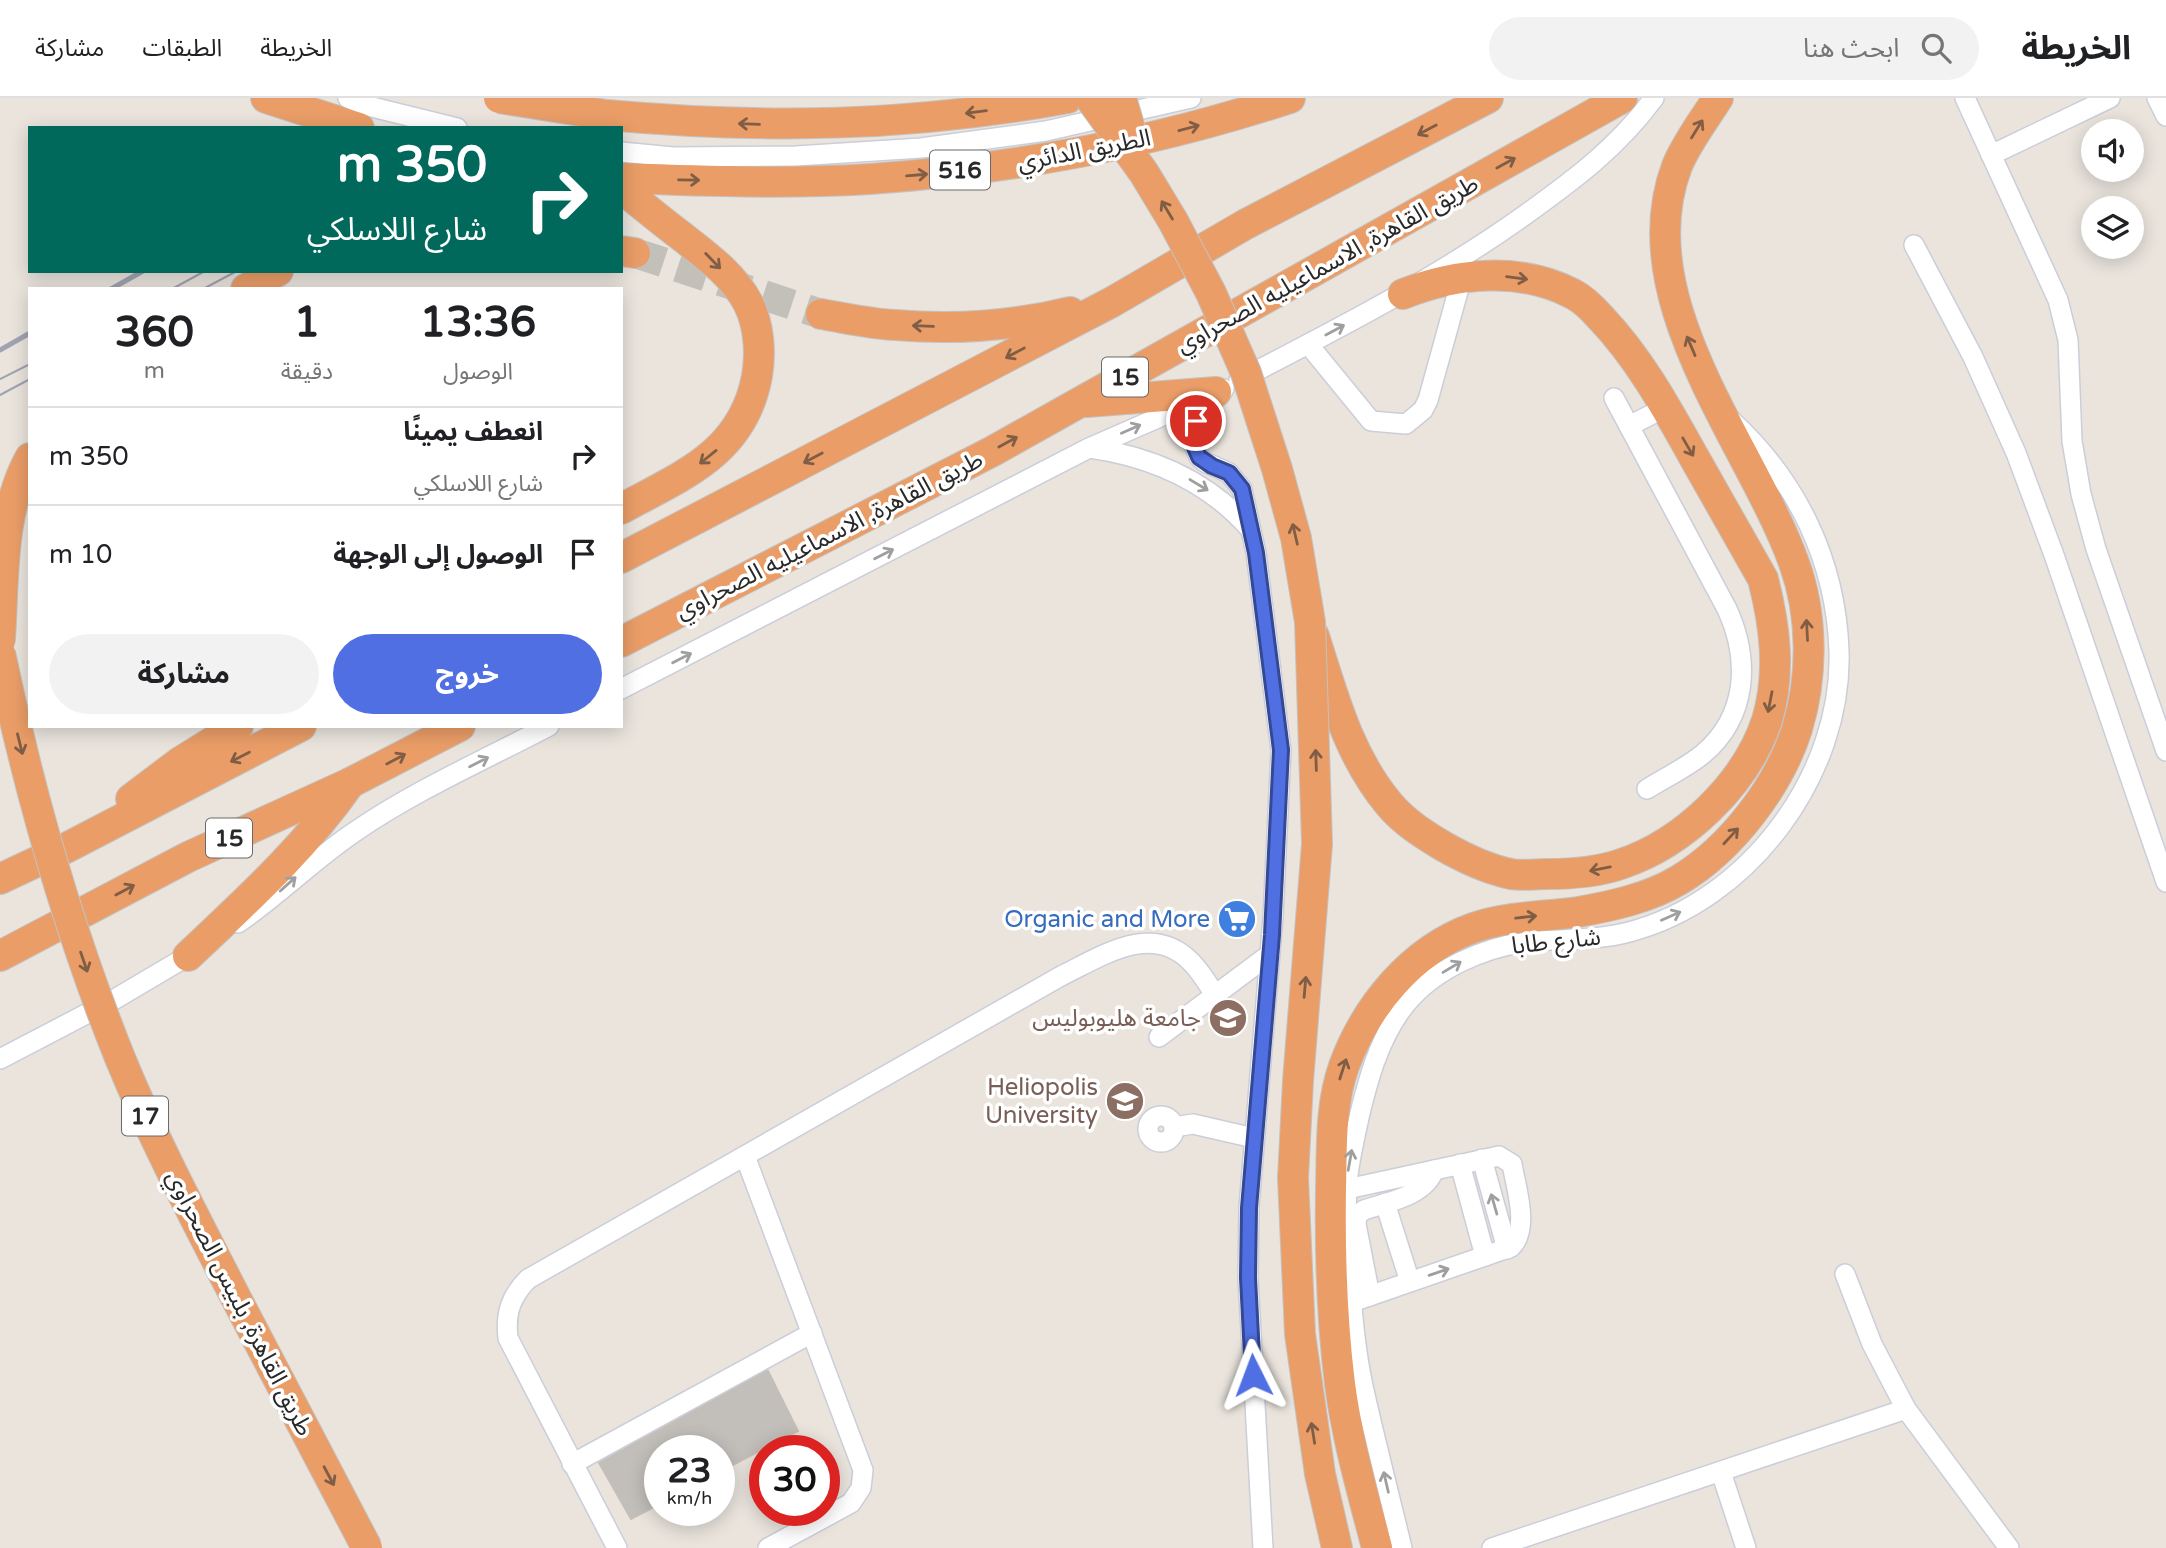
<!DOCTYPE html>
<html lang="ar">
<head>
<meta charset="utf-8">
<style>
  :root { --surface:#fff; --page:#f2f2f2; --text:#202124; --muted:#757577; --line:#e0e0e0; --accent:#506fe3 }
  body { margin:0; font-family:"Varela Round","Noto Sans Arabic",sans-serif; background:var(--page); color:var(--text); direction:rtl; height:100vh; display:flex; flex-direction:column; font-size:26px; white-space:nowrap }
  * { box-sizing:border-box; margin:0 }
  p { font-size:23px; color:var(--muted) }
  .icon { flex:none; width:38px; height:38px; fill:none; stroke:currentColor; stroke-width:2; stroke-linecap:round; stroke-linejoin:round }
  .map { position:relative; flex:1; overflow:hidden; direction:ltr }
  .sheet { position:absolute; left:28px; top:189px; width:595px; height:441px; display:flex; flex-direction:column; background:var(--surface); border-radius:0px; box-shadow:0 4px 18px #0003; direction:rtl }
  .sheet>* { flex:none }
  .top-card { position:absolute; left:28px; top:28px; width:595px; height:147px; border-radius:0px; box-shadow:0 4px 18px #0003; direction:rtl; background:#00695c; color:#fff; overflow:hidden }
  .buttons { position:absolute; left:2081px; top:21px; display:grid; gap:14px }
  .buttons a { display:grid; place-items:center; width:63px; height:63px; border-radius:50%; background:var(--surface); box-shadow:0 4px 18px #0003; font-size:35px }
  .speed { position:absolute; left:644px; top:1337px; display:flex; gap:14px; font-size:35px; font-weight:700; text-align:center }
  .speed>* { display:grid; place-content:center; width:91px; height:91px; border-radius:50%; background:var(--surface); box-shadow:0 4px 18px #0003; line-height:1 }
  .speed small { font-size:18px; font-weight:400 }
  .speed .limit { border:10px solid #d22; background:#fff; color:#111 }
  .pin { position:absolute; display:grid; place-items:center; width:60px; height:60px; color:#fff; margin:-30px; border:4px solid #fff; border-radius:50%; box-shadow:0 2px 7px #0007 }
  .me { position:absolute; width:77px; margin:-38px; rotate:357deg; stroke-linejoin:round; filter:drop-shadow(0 0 5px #0008) }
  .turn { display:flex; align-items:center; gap:24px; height:147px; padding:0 21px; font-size:32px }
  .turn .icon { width:91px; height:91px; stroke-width:2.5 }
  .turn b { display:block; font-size:49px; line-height:60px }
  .eta { display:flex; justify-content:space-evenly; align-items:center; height:119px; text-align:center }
  .eta b { font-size:42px; font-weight:700; line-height:49px }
  .button { display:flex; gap:14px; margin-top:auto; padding:14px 21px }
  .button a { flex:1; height:80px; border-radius:42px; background:var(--accent); color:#fff; font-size:28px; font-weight:700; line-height:80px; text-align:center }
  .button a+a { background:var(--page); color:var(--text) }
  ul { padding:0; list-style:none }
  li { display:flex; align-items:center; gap:21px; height:98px; padding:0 21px; border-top:2px solid var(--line) }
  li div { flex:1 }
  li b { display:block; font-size:26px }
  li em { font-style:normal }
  header { display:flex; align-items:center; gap:42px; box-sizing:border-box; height:98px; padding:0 35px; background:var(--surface); border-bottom:2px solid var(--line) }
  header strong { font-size:33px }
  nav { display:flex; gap:38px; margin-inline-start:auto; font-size:24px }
  .search { width:490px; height:63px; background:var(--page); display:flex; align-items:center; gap:18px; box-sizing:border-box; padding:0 24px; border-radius:38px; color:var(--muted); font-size:26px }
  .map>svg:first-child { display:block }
  .building { fill:#c2beb9; stroke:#c5bfb7; stroke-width:2 }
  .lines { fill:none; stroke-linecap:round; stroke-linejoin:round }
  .highway-tunnel { stroke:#c3bfb9; stroke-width:30; stroke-dasharray:30 15; stroke-linecap:butt }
  .minor-casing { stroke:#cbced9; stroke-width:22 }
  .highway-casing { stroke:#c3c3c3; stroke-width:32 }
  .minor { stroke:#fff; stroke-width:19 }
  .highway { stroke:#ea9d67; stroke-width:30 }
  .tram { stroke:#a0a3b1; stroke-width:2 }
  .rail { stroke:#a0a3b1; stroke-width:5 }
  .highway-bridge-casing { stroke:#c3c3c3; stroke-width:32; stroke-linecap:butt }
  .highway-bridge { stroke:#ea9d67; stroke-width:30 }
  .oneway { stroke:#805d45 }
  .oneway2 { stroke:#9f9f9f }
  .route-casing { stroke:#344894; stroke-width:18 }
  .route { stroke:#506fe3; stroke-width:12 }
  .labels { text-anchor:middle; stroke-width:7; stroke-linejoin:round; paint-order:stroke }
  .shield { fill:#fff; stroke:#696969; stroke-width:2 }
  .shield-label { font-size:23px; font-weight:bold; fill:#292929 }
  .street-label { font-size:24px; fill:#292929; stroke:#fff }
  .shop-label { font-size:24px; fill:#366cbe; stroke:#fff; text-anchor:end }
  .education-label { font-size:24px; fill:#785e54; stroke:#fff; text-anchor:end }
</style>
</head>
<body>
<header>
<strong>الخريطة</strong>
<div class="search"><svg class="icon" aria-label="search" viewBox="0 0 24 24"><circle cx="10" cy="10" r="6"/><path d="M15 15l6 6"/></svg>ابحث هنا</div>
<nav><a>الخريطة</a><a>الطبقات</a><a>مشاركة</a></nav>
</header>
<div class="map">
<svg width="2166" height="1450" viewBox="0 0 2166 1450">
  <rect width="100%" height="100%" fill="#eae4dd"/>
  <polygon class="building" points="767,1271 798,1333 719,1374 719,1353 660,1353 660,1406 631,1421 599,1365"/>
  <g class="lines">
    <polyline class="highway-tunnel" points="635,155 821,216"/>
    <g class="minor-casing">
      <g id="minor">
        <polyline points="348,0 364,7 457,30"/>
        <polyline points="1965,0 2058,202 2068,242 2072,343 2081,396 2096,451 2166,653"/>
        <polyline points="2157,0 2166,18"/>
        <polyline points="621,54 673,59 796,58 921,50 1046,33 1191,0"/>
        <polyline points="1991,57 2110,0"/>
        <polyline points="1914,147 1973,259 2016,355 2054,457 2166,784"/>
        <polyline points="1308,246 1371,323 1406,326 1423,312 1428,302 1462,179"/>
        <path d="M1239,282C1337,231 1434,182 1525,117C1575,81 1617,50 1654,0"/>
        <polyline points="1224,291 1196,323 1192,338 1193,345 1199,359 1205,364 1229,375 1242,391 1256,455 1281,652 1273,819 1249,1109 1248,1180 1263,1450"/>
        <path d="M1614,300L1727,511C1750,561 1748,618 1703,656C1686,670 1666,679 1647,691"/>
        <polyline points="1629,328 1666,309"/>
        <path d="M1090,350C1153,359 1208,383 1250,431"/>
        <polyline points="621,591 1089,350 1199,302"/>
        <path d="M238,825C279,797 314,761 356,733C416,692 484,662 549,628"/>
        <polyline points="1159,939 1270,856"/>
        <polyline points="0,961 115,901 198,852"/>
        <circle cx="1161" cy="1031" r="13"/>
        <polyline points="1174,1029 1193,1026 1254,1040"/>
        <polyline points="745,1058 863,1372 861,1390 851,1405 768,1450"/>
        <polyline points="1482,1061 1507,1151"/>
        <polyline points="1460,1066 1485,1158"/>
        <path d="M1347,1091L1499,1058L1512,1066C1516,1090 1530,1131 1511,1149L1352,1204"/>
        <polyline points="1385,1105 1410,1184"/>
        <polyline points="1845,1176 1872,1246 1906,1311 2009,1450"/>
        <path d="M1370,1198L1356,1126L1357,1117L1364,1112C1388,1104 1425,1098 1434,1072"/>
        <polyline points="572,1366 812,1235"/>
        <polyline points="1721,1374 1746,1450"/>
        <path d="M617,1450L508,1240C505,1215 511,1198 528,1181L1061,878C1102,858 1153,823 1192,865C1201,874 1208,886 1215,897"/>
        <path d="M1402,1450C1389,1396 1375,1342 1363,1288C1355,1251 1352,1211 1349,1173C1347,1144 1345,1115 1347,1086C1349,1062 1355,1039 1360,1015C1369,979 1378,946 1399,915C1428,872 1486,847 1536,843C1567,841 1599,842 1629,834C1749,803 1843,676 1839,553C1836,464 1798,384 1732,323"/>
        <polyline points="1492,1450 1906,1311"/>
      </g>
    </g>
    <g class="highway-casing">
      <g id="highway">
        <polyline points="266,0 359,30"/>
        <path d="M606,17C765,31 910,29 1068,0"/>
        <path d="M621,80C704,83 787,86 870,81C1013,71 1154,45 1290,0"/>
        <path d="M621,90C641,106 660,122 680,137C704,156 733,176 748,205C759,226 761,255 757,278C743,355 683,377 621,411"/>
        <polyline points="621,153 635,155"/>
        <polyline points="246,191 278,173"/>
        <path d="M821,216C845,220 870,226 895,227C954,232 1013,228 1070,214"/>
        <polyline points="1087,304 1216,294"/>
        <polyline points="621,460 1112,204 1246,126 1488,0"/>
        <path d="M1314,538C1333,597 1348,657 1389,706C1404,724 1423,736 1443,748C1464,760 1487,771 1511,776C1522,778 1536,776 1548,776C1572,776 1598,774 1621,766C1684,745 1746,686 1767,622C1781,575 1775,528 1763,481C1740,441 1718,401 1695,361C1667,311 1640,261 1601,220C1593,211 1583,201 1573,196C1520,168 1456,175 1403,196"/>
        <path d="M0,541C4,481 0,414 30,360"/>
        <polyline points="621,544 993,353 1622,0"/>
        <polyline points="131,701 180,664 238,628"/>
        <polyline points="0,781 68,749 301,628"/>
        <polyline points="0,858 188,759 350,685 460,628"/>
        <path d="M188,858C246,803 304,751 350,685"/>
        <polyline points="1293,1080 1300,1236 1320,1376 1337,1450"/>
        <path d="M1377,1450C1363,1396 1347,1341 1340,1286C1332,1222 1330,1155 1331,1091C1332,1050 1330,1007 1344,968C1366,908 1412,852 1473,830C1507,818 1543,819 1578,814C1612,808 1649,800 1679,782C1731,751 1779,688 1797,631C1813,579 1813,517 1794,465C1751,346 1626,202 1677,68C1687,44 1704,22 1718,0"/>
      </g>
    </g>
    <use href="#minor" class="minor"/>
    <use href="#highway" class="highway"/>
    <g class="tram">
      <polyline points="172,191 205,173"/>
      <polyline points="203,191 237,173"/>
      <polyline points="0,281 30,266"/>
      <polyline points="0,297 30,281"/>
    </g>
    <g class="rail">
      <polyline points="111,191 143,173"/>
      <polyline points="0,252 30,235"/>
    </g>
    <g class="highway-bridge-casing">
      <g id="highway-bridge">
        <polyline points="499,0 606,17"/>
        <polyline points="1090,0 1144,75 1173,123 1211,195 1246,275 1277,371 1296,440 1310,524 1317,746 1298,983 1293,1080"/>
        <polyline points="1121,0 1135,48"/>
        <path d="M0,555C29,694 67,828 120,960C154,1043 196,1122 237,1202C280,1285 324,1367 367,1450"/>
      </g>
    </g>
    <use href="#highway-bridge" class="highway-bridge"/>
  </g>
  <defs><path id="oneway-shaft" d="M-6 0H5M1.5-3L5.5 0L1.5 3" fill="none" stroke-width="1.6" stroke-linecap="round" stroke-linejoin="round" transform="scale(1.75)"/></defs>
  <g class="oneway">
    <use href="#oneway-shaft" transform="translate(976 14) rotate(173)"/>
    <use href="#oneway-shaft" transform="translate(749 26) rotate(-178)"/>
    <use href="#oneway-shaft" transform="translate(1189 30) rotate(-15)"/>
    <use href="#oneway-shaft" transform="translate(1697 31) rotate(-58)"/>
    <use href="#oneway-shaft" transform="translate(1427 32) rotate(152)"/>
    <use href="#oneway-shaft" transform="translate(1506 65) rotate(-29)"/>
    <use href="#oneway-shaft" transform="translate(917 77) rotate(-5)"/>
    <use href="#oneway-shaft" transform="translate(689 82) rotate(1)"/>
    <use href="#oneway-shaft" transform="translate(1167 112) rotate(-121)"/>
    <use href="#oneway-shaft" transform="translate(713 163) rotate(46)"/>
    <use href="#oneway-shaft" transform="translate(1517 180) rotate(8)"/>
    <use href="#oneway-shaft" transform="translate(923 228) rotate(-178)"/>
    <use href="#oneway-shaft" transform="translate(1691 248) rotate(-113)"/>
    <use href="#oneway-shaft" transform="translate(1015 255) rotate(152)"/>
    <use href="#oneway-shaft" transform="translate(1008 344) rotate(-29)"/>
    <use href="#oneway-shaft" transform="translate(1688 349) rotate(60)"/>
    <use href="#oneway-shaft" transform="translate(708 359) rotate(141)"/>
    <use href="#oneway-shaft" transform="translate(813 360) rotate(152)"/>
    <use href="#oneway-shaft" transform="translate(1295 436) rotate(-103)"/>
    <use href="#oneway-shaft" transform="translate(1807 532) rotate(-93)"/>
    <use href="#oneway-shaft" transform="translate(1770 604) rotate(101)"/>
    <use href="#oneway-shaft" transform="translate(20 646) rotate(76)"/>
    <use href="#oneway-shaft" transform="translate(240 659) rotate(153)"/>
    <use href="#oneway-shaft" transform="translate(396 661) rotate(-28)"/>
    <use href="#oneway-shaft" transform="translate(1316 662) rotate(-92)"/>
    <use href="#oneway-shaft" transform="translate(1731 738) rotate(-47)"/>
    <use href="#oneway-shaft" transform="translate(1600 771) rotate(169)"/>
    <use href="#oneway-shaft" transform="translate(125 792) rotate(-28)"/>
    <use href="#oneway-shaft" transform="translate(1526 819) rotate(-6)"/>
    <use href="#oneway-shaft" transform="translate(84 864) rotate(71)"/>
    <use href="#oneway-shaft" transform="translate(1305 889) rotate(-85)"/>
    <use href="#oneway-shaft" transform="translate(1343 971) rotate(-72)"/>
    <use href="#oneway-shaft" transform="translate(1313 1335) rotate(-99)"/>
    <use href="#oneway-shaft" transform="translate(329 1378) rotate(62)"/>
  </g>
  <g class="oneway2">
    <use href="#oneway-shaft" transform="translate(1335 232) rotate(-28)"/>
    <use href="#oneway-shaft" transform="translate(1131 331) rotate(-24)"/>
    <use href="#oneway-shaft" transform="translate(1199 387) rotate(31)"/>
    <use href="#oneway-shaft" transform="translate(884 456) rotate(-27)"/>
    <use href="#oneway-shaft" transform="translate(682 560) rotate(-27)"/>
    <use href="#oneway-shaft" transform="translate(479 664) rotate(-27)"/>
    <use href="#oneway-shaft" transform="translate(288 786) rotate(-42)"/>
    <use href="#oneway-shaft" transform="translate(1671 818) rotate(-24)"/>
    <use href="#oneway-shaft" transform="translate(1452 869) rotate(-31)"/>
    <use href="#oneway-shaft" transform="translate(1350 1062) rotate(-80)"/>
    <use href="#oneway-shaft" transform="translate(1494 1106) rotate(-106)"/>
    <use href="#oneway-shaft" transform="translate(1439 1174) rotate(-19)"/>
    <use href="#oneway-shaft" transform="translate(1386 1384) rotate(-103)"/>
  </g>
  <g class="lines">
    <g class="route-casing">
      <polyline id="route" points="1196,323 1192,338 1193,345 1199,359 1212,368 1229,375 1242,391 1256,455 1281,652 1272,837 1249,1110 1248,1180 1253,1277"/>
    </g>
    <use href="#route" class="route"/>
  </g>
  <defs>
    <g id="supermarket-disc" transform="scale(2.0125)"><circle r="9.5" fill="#3f7fe0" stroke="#fff"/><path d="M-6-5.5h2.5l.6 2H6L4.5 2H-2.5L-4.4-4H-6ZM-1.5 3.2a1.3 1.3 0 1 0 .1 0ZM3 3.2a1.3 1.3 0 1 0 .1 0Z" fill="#fff"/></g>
    <g id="university-disc" transform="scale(2.0125)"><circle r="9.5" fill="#8d6e63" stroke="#fff"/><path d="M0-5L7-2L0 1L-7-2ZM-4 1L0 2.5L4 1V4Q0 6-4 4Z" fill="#fff"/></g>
  </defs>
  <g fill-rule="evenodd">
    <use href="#supermarket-disc" x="1237" y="821"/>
    <use href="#university-disc" x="1228" y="920"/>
    <use href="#university-disc" x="1125" y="1003"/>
  </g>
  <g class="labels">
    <g class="shield">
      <rect x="930" y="52.5" width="60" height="39" rx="5"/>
      <rect x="1102" y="259.5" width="46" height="39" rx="5"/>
      <rect x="206" y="720.5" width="46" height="39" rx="5"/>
      <rect x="122" y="998.5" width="46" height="39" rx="5"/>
    </g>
    <g class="shield-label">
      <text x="960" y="80">516</text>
      <text x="1125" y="287">15</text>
      <text x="229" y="748">15</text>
      <text x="145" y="1026">17</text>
    </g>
    <g class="street-label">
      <text transform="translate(1084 52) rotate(-11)" y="8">الطريق الدائري</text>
      <text transform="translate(1327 166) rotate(-29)" y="8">طريق القاهرة, الاسماعيليه الصحراوي</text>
      <text transform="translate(829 437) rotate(-27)" y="8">طريق القاهرة, الاسماعيليه الصحراوي</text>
      <text transform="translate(1556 843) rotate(-6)" y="8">شارع طابا</text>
      <text transform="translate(240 1205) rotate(63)" y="8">طريق القاهرة, بلبيس الصحراوي</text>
    </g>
    <g class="shop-label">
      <text x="1210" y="829">Organic and More</text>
    </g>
    <g class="education-label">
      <text x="1201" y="928">جامعة هليوبوليس</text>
      <text x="1098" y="997">Heliopolis<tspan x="1098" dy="28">University</tspan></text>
    </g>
  </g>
</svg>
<div class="buttons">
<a><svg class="icon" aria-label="sound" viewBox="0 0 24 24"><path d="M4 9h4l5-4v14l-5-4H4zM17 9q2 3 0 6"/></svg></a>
<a><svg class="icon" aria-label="layers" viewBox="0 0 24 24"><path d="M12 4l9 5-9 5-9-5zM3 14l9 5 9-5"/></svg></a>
</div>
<div class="speed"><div>23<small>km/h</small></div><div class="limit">30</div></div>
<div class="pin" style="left:1196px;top:323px;background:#d93025"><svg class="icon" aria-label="arrive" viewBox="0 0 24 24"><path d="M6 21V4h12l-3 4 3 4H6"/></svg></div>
<svg class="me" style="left:1253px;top:1277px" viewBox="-20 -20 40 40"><path d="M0-17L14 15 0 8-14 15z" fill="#506fe3" stroke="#fff" stroke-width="4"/></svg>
<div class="top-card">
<div class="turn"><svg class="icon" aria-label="right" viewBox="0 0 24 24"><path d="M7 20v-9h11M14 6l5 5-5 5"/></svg><div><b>350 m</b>شارع اللاسلكي</div></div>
</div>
<section class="sheet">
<div class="eta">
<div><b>13:36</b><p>الوصول</p></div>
<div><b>1</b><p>دقيقة</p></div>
<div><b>360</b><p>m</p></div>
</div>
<ul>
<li><svg class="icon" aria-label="right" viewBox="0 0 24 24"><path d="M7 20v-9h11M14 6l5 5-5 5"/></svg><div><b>انعطف يمينًا</b><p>شارع اللاسلكي</p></div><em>350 m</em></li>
<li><svg class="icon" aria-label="arrive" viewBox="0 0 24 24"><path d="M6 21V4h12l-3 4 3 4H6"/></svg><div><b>الوصول إلى الوجهة</b></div><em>10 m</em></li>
</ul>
<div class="button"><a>خروج</a><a>مشاركة</a></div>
</section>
</div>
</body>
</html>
